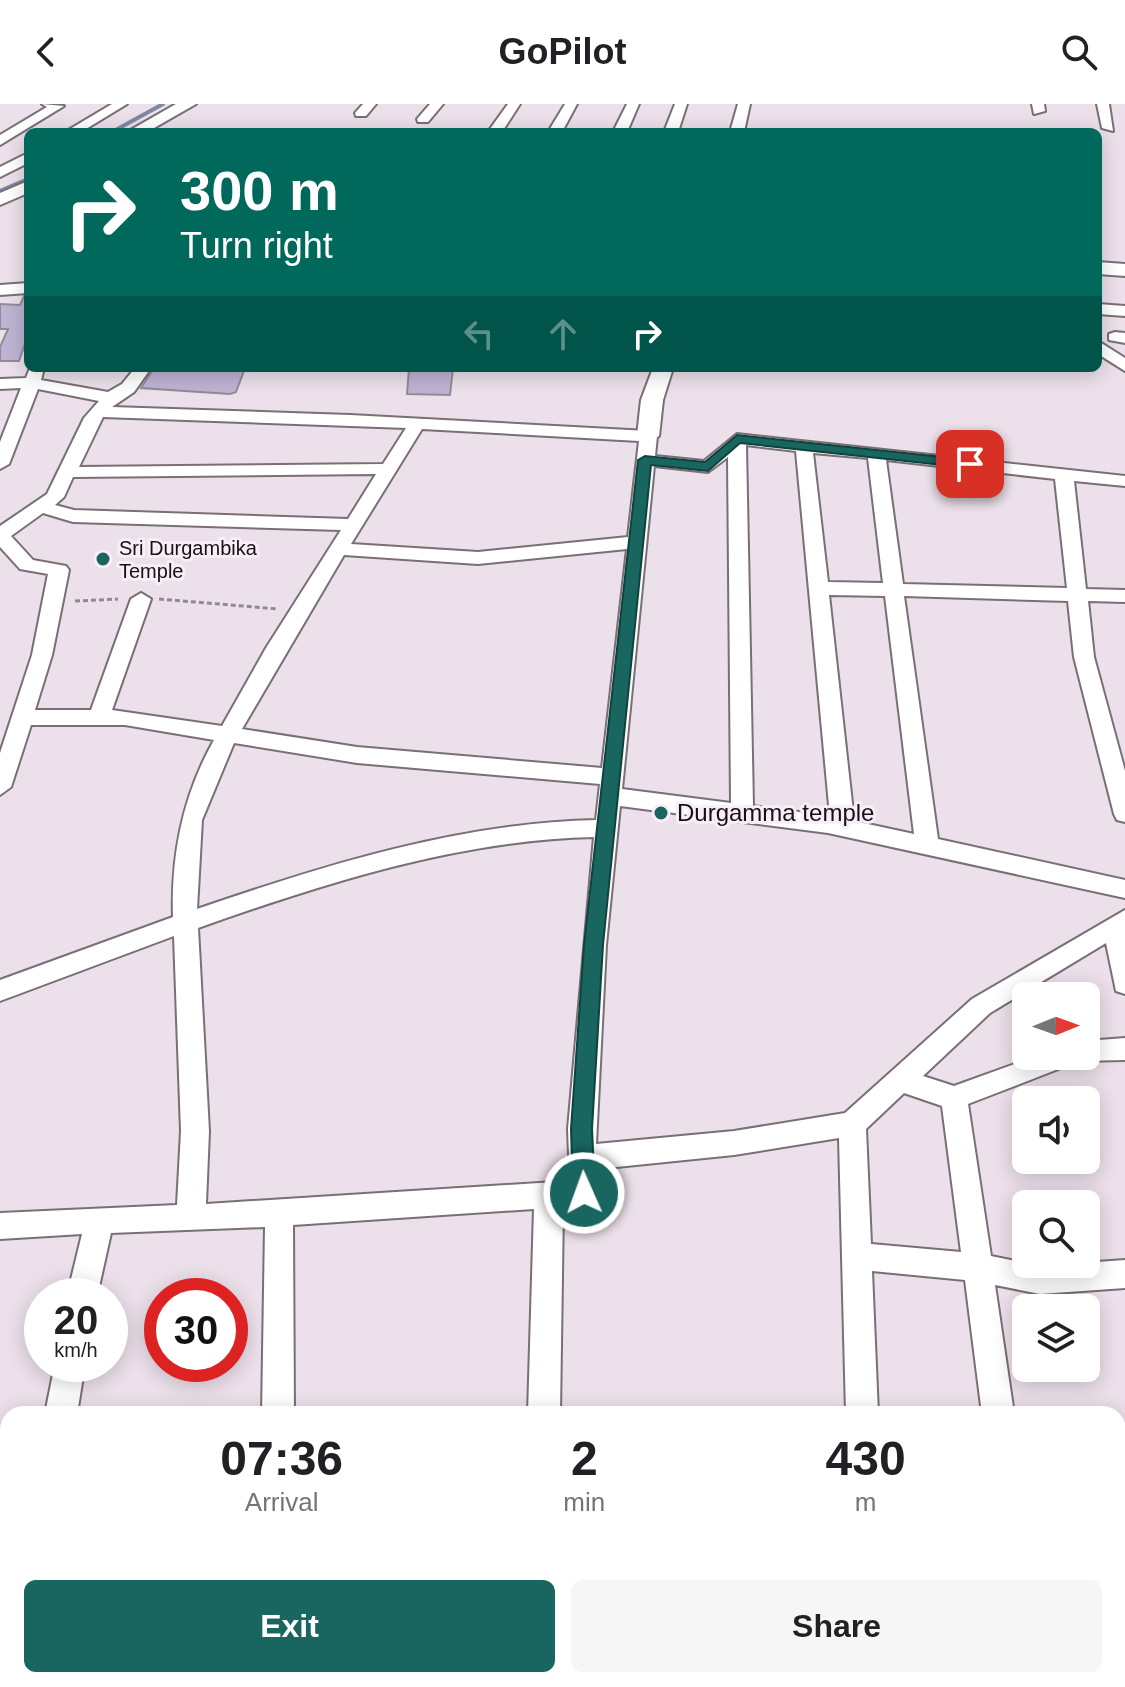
<!DOCTYPE html>
<html lang="en">
<head>
<meta charset="utf-8">
<style>
  :root { --surface:#fff; --page:#f6f6f6; --text:#202124; --muted:#757577; --accent:#19655f }
  body { margin:0; font-family:Arial,sans-serif; background:var(--page); color:var(--text); height:100vh; display:flex; flex-direction:column; font-size:30px; white-space:nowrap }
  * { box-sizing:border-box; margin:0 }
  p { font-size:26px; color:var(--muted) }
  .icon { flex:none; width:44px; height:44px; fill:none; stroke:currentColor; stroke-width:2; stroke-linecap:round; stroke-linejoin:round }
  .map { position:relative; flex:1; overflow:hidden }
  .drawer { position:absolute; left:0px; top:1302px; width:1126px; height:282px; display:flex; flex-direction:column; background:var(--surface); border-radius:24px 24px 0 0; box-shadow:0 4px 20px #0003 }
  .drawer>* { flex:none }
  .hud { position:absolute; left:24px; top:24px; width:1078px; height:244px; border-radius:12px; box-shadow:0 4px 20px #0003; background:#00695c; color:#fff; overflow:hidden }
  .needle { width:52px; rotate:89deg }
  .buttons { position:absolute; left:1012px; top:878px; display:grid; gap:16px }
  .buttons a { display:grid; place-items:center; width:88px; height:88px; border-radius:12px; background:var(--surface); box-shadow:0 4px 20px #0003; font-size:40px }
  .speed { position:absolute; left:24px; top:1174px; display:flex; gap:16px; font-size:40px; font-weight:700; text-align:center }
  .speed>* { display:grid; place-content:center; width:104px; height:104px; border-radius:50%; background:var(--surface); box-shadow:0 4px 20px #0003; line-height:1 }
  .speed small { font-size:20px; font-weight:400 }
  .speed .limit { border:12px solid #d22; background:#fff; color:#111 }
  .pin { position:absolute; display:grid; place-items:center; width:68px; height:68px; color:#fff; margin:-34px; border-radius:16px; box-shadow:0 4px 12px #0006 }
  .me { position:absolute; width:88px; margin:-44px; rotate:358deg; stroke-linejoin:round; filter:drop-shadow(0 0 6px #0008) }
  .turn { display:flex; align-items:center; gap:28px; height:168px; padding:0 24px; font-size:36px }
  .turn .icon { width:104px; height:104px; stroke-width:2.5 }
  .turn b { display:block; font-size:56px; line-height:68px }
  .lanes { display:flex; align-items:center; height:76px; padding:0 24px; background:#0003; justify-content:center; gap:40px; direction:ltr }
  .lanes .off { opacity:.35 }
  .eta { display:flex; justify-content:space-evenly; align-items:center; height:136px; text-align:center }
  .eta b { font-size:48px; font-weight:700; line-height:56px }
  .action { display:flex; gap:16px; margin-top:auto; padding:16px 24px }
  .action a { flex:1; height:92px; border-radius:12px; background:var(--accent); color:#fff; font-size:32px; font-weight:700; line-height:92px; text-align:center }
  .action a+a { background:var(--page); color:var(--text) }
  header { display:flex; justify-content:space-between; align-items:center; height:104px; padding:0 24px; background:var(--surface); font-size:36px; font-weight:700 }
  .map>svg:first-child { display:block }
  .lines { fill:none; stroke-linecap:round; stroke-linejoin:round }
  .stream { stroke:#7f87a6; stroke-width:4 }
  .building { fill:#bfb3d3; stroke:#918d98; stroke-width:2 }
  .minor-casing { stroke:#796f77; stroke-width:4 }
  .tertiary-casing { stroke:#796f77; stroke-width:4 }
  .path { stroke:#918890; stroke-width:3; stroke-dasharray:5 3; stroke-linecap:butt }
  .minor { fill:#fff; fill-rule:evenodd }
  .tertiary { fill:#fff; fill-rule:evenodd }
  .route { fill:#19655f; stroke:#10423e; stroke-width:2 }
  .poi-dot { fill:#19655f; stroke:#f9edf7; stroke-width:3 }
  .labels { text-anchor:middle; stroke-width:6; stroke-linejoin:round; paint-order:stroke }
  .far-poi-label { font-size:20px; fill:#151115; stroke:#f9edf7; text-anchor:start }
  .poi-label { font-size:24px; fill:#151115; stroke:#f9edf7; text-anchor:start }
</style>
</head>
<body>
<header><svg class="icon" aria-label="back" viewBox="0 0 24 24"><path d="M15 5l-7 7 7 7"/></svg>GoPilot<svg class="icon" aria-label="search" viewBox="0 0 24 24"><circle cx="10" cy="10" r="6"/><path d="M15 15l6 6"/></svg></header>
<div class="map">
<svg width="1125" height="1583" viewBox="0 0 1125 1583">
  <rect width="100%" height="100%" fill="#ece0ea"/>
  <g class="lines">
    <g class="stream">
      <polyline points="112,28 163,0"/>
      <polyline points="0,87 28,75"/>
    </g>
  </g>
  <g class="building">
    <polygon points="24,192 28,192 28,231 19,257 0,257 0,243 8,225 0,225 0,200 20,201"/>
    <polygon points="154,264 216,266 245,264 236,288 230,290 141,284"/>
    <polygon points="409,264 453,264 450,291 407,290"/>
  </g>
  <g class="lines">
    <g class="minor-casing">
      <g id="minor">
        <polygon points="42,0 64,2 0,41 0,31 47,3"/>
        <polygon points="112,0 127,0 81,28 65,28"/>
        <polygon points="363,0 376,0 366,12 356,12 355,9"/>
        <polygon points="430,0 443,0 428,18 418,18 417,15"/>
        <polygon points="508,0 520,0 502,28 492,28 490,25"/>
        <polygon points="565,0 577,0 562,28 548,28"/>
        <polygon points="627,0 639,0 627,28 613,28"/>
        <polygon points="675,0 687,0 678,28 664,28"/>
        <polygon points="738,0 750,0 744,28 730,28"/>
        <polygon points="1032,0 1044,0 1045,7 1034,10"/>
        <polygon points="1097,0 1109,0 1113,27 1102,24"/>
        <polygon points="28,49 28,59 0,73 0,63"/>
        <polygon points="28,179 28,189 0,191 0,181"/>
        <polygon points="1098,200 1125,202 1125,212 1098,210"/>
        <polygon points="1115,228 1125,229 1125,239 1109,236 1109,230"/>
        <polygon points="1098,237 1125,254 1125,267 1098,250"/>
        <path d="M30,264H44L41,276L108,288L122,280L135,264H151L134,288L112,303L350,311L648,327L657,332L655,352L704,357L737,330L1125,372V382L1074,377L1086,485L1125,486V498L1088,497L1094,553L1125,667V718L1117,716L1114,710L1074,553L1068,497L904,492L938,735L1125,776V794L828,729L620,702L606,841L596,1040L734,1027L845,1009L972,895L1125,806V890L1116,887L1106,839L990,909L923,972L954,982L1037,952H1086V937L1125,934V956L1079,957L968,1000L991,1152L1040,1162L1125,1156V1184L1040,1190L995,1181L1014,1310H982L965,1176L872,1167L878,1310H846L839,1034L734,1051L597,1065L598,1089L594,1098L563,1103L560,1310H528L534,1105L293,1121L294,1310H262L265,1123L111,1129L97,1192H67L82,1130L0,1135V1109L177,1101L181,1027L174,832L0,897V876L173,813C171,750 183,691 214,636L125,621H31L11,683L0,691V649L32,551L48,470L20,465L0,443V422L47,390L84,314L99,297L38,285L9,360L0,365V338L21,284L0,285V275L26,274ZM103,313L406,324L383,360L79,363ZM422,325L639,337L628,433L478,448L351,440ZM746,341L796,347L830,712L753,702ZM813,349L868,354L883,479L828,478ZM728,353L731,699L622,685L654,362L708,368ZM886,356L1055,375L1067,484L903,480ZM376,370L348,415L74,406L55,401L64,393L73,373ZM43,409L73,418L341,426L266,544L222,622L112,606L151,495L141,489L131,495L91,606H35L52,551L69,466L66,462L33,456L11,432ZM627,445L602,664L357,643L242,625L344,451L478,460ZM829,491L885,492L914,730L854,717ZM234,639L357,659L600,680L596,716C459,719 325,761 197,805L202,716ZM594,733L568,1025L570,1077L206,1100L209,1027L198,824C325,779 458,736 594,733ZM904,989L942,1002L961,1148L871,1140L866,1025Z"/>
        <polygon points="55,1260 85,1260 77,1310 45,1310"/>
        <polygon points="8,1564 8,1576 33,1576 33,1583 0,1583 0,1565"/>
        <rect x="265" y="1576" width="36" height="7"/>
        <rect x="529" y="1576" width="36" height="7"/>
        <polygon points="866,1576 902,1576 903,1583 867,1583"/>
        <polygon points="1018,1576 1054,1576 1055,1583 1019,1583"/>
      </g>
    </g>
    <g class="tertiary-casing">
      <g id="tertiary">
        <polygon points="176,0 196,0 147,28 127,28"/>
        <polygon points="28,77 28,89 0,101 0,89"/>
        <polygon points="1098,158 1125,160 1125,172 1098,170"/>
        <polygon points="653,264 673,264 663,296 659,332 648,339 637,332 641,296"/>
      </g>
    </g>
    <g class="path">
      <polyline points="159,495 278,505"/>
      <polyline points="75,497 118,495"/>
    </g>
    <use href="#minor" class="minor"/>
    <use href="#tertiary" class="tertiary"/>
  </g>
  <polygon class="route" points="737,331 970,356 977,360 970,364 740,339 708,367 651,361 603,841 592,1025 595,1089 592,1096 584,1099 577,1096 573,1089 571,1025 584,841 638,356 645,352 705,358"/>
  <g class="poi-dot">
    <circle cx="103" cy="455" r="8"/>
    <circle cx="661" cy="709" r="8"/>
  </g>
  <g class="labels">
    <g class="far-poi-label">
      <text x="119" y="451">Sri Durgambika<tspan x="119" dy="23">Temple</tspan></text>
    </g>
    <g class="poi-label">
      <text x="677" y="717">Durgamma temple</text>
    </g>
  </g>
</svg>
<div class="buttons">
<a><svg class="needle" viewBox="-14 -14 28 28"><path d="M0-13l5 13h-10z" fill="#e53935"/><path d="M0 13l5-13h-10z" fill="#757577"/></svg></a>
<a><svg class="icon" aria-label="sound" viewBox="0 0 24 24"><path d="M4 9h4l5-4v14l-5-4H4zM17 9q2 3 0 6"/></svg></a>
<a><svg class="icon" aria-label="search" viewBox="0 0 24 24"><circle cx="10" cy="10" r="6"/><path d="M15 15l6 6"/></svg></a>
<a><svg class="icon" aria-label="layers" viewBox="0 0 24 24"><path d="M12 4l9 5-9 5-9-5zM3 14l9 5 9-5"/></svg></a>
</div>
<div class="speed"><div>20<small>km/h</small></div><div class="limit">30</div></div>
<div class="pin" style="left:970px;top:360px;background:#d93025"><svg class="icon" aria-label="arrive" viewBox="0 0 24 24"><path d="M6 21V4h12l-3 4 3 4H6"/></svg></div>
<svg class="me" style="left:584px;top:1089px" viewBox="-20 -20 40 40"><circle r="17" fill="#19655f" stroke="#fff" stroke-width="3"/><path d="M0-11L8 9 0 5-8 9z" fill="#fff"/></svg>
<div class="hud">
<div class="turn"><svg class="icon" aria-label="right" viewBox="0 0 24 24"><path d="M7 20v-9h11M14 6l5 5-5 5"/></svg><div><b>300 m</b>Turn right</div></div>
<div class="lanes"><svg class="icon off" aria-label="left" viewBox="0 0 24 24"><path d="M17 20v-9H6M10 6l-5 5 5 5"/></svg><svg class="icon off" aria-label="ahead" viewBox="0 0 24 24"><path d="M12 20V5M6 11l6-6 6 6"/></svg><svg class="icon" aria-label="right" viewBox="0 0 24 24"><path d="M7 20v-9h11M14 6l5 5-5 5"/></svg></div>
</div>
<section class="drawer">
<div class="eta">
<div><b>07:36</b><p>Arrival</p></div>
<div><b>2</b><p>min</p></div>
<div><b>430</b><p>m</p></div>
</div>
<div class="action"><a>Exit</a><a>Share</a></div>
</section>
</div>
</body>
</html>
